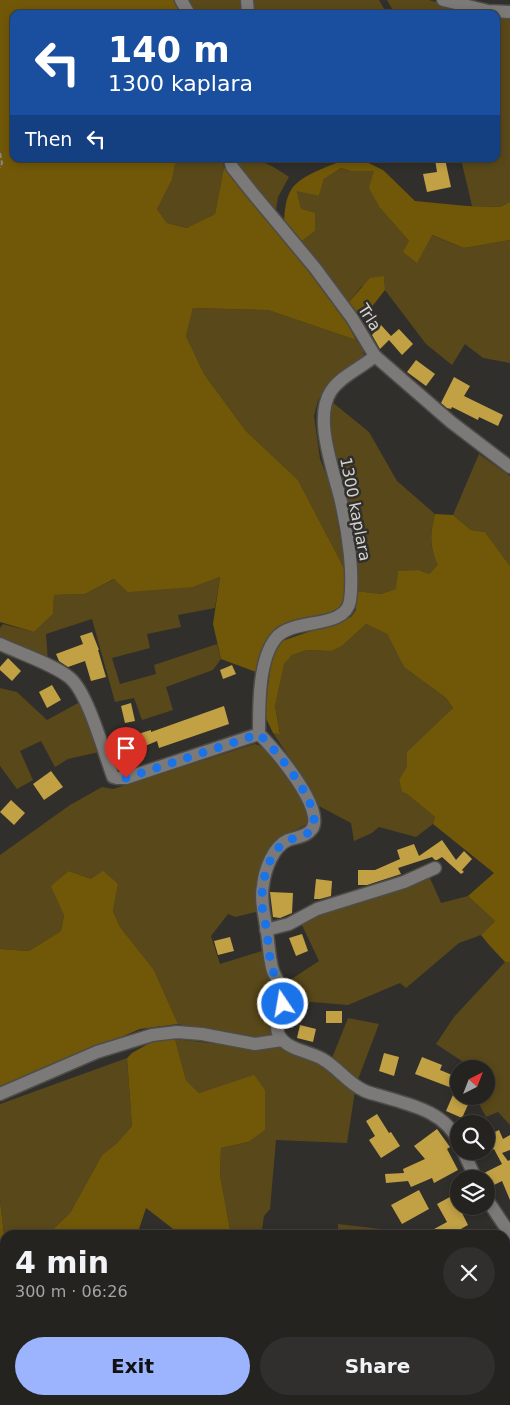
<!DOCTYPE html>
<html lang="en">
<head>
<meta charset="utf-8">
<style>
  :root { --surface:#242320; --page:#302f2d; --text:#f1f3f6; --muted:#a3a4a5; --line:#41403e; --accent:#9bb4fd }
  body { margin:0; font-family:"DejaVu Sans",sans-serif; background:var(--page); color:var(--text); height:100vh; display:flex; flex-direction:column; font-size:19px; white-space:nowrap }
  * { box-sizing:border-box; margin:0 }
  p { font-size:16px; color:var(--muted) }
  .icon { flex:none; width:28px; height:28px; fill:none; stroke:currentColor; stroke-width:2; stroke-linecap:round; stroke-linejoin:round }
  .map { position:relative; flex:1; overflow:hidden }
  .drawer { position:absolute; left:0px; top:1230px; width:510px; height:175px; display:flex; flex-direction:column; background:var(--surface); border-radius:15px 15px 0 0; box-shadow:0 2px 8px #0003,0 0 0 1px var(--line) }
  .drawer>* { flex:none }
  .banner { position:absolute; left:10px; top:10px; width:490px; height:152px; border-radius:10px; box-shadow:0 2px 8px #0003,0 0 0 1px var(--line); background:#1a4fa0; color:#fff; overflow:hidden }
  .needle { width:32px; rotate:42deg }
  .buttons { position:absolute; left:450px; top:1060px; display:grid; gap:10px }
  .buttons a { display:grid; place-items:center; width:45px; height:45px; border-radius:50%; background:var(--surface); box-shadow:0 2px 8px #0003,0 0 0 1px var(--line); font-size:25px }
  .pin { position:absolute; display:grid; place-items:center; width:42px; height:42px; color:#fff; margin:-51px -21px; border-radius:50% 50% 50% 0; rotate:-45deg; box-shadow:0 0 5px #0007 }
  .pin .icon { rotate:45deg }
  .me { position:absolute; width:55px; margin:-28px; rotate:348deg; stroke-linejoin:round; filter:drop-shadow(0 0 4px #0008) }
  .turn { display:flex; align-items:center; gap:18px; height:105px; padding:0 15px; font-size:22px }
  .turn .icon { width:65px; height:65px; stroke-width:2.5 }
  .turn b { display:block; font-size:35px; line-height:42px }
  .then { display:flex; align-items:center; height:48px; padding:0 15px; background:#0003; gap:10px; font-size:19px }
  .round { display:grid; place-items:center; flex:none; width:52px; height:52px; border-radius:26px; background:var(--page) }
  .head { display:flex; align-items:center; justify-content:space-between; height:85px; padding:0 15px }
  h1 { font-size:30px; font-weight:600; line-height:38px }
  .cta { display:flex; gap:10px; margin-top:auto; padding:10px 15px }
  .cta a { flex:1; height:58px; border-radius:30px; background:var(--accent); color:#111; font-size:20px; font-weight:600; line-height:58px; text-align:center }
  .cta a+a { background:var(--page); color:var(--text) }
  .map>svg:first-child { display:block }
  .green { fill:#594819 }
  .forest { fill:#715808 }
  .building { fill:#c2a144 }
  .lines { fill:none; stroke-linecap:round; stroke-linejoin:round }
  .minor-casing { stroke:#4d4c49; stroke-width:15 }
  .path { stroke:#888784; stroke-width:2; stroke-dasharray:5 2.5; stroke-linecap:butt }
  .minor { stroke:#7b7a78; stroke-width:12 }
  .route { stroke:#1a73e8; stroke-width:9; stroke-dasharray:0 16.2 }
  .labels { text-anchor:middle; stroke-width:5; stroke-linejoin:round; paint-order:stroke }
  .street-label { font-size:16px; fill:#d3d2d0; stroke:#302f2b }
</style>
</head>
<body>
<div class="map">
<svg width="510" height="1405" viewBox="0 0 510 1405">
  <rect width="100%" height="100%" fill="#302f2b"/>
  <g class="green">
    <polygon points="186,0 241,0 242,14 195,14"/>
    <polygon points="252,0 379,0 387,14 253,14"/>
    <polygon points="387,0 429,0 476,14 395,14"/>
    <polygon points="510,16 510,202 500,207 472,206 461,159 496,159 496,17"/>
    <polygon points="176,159 222,159 224,167 215,214 188,228 167,223 157,209 172,180"/>
    <path d="M234,159C259,159 268,162 289,177L278,197L276,210L273,211L264,203Z"/>
    <polygon points="341,168 351,171 375,171 380,208 409,241 416,263 431,235 464,248 510,240 510,363 483,358 465,344 452,365 426,344 385,290 384,276 361,287 348,303 302,241 315,231 301,210 297,190 319,196 324,179"/>
    <polygon points="193,308 268,310 356,340 363,349 364,355 361,360 335,377 324,391 318,400 314,416 320,459 332,488 346,572 298,480 246,431 204,374 186,336"/>
    <path d="M332,402L369,432L397,481L435,514C430,537 428,543 439,565L429,574L419,570L398,572L397,589L381,594L356,591C352,560 351,529 345,499C340,471 324,429 332,402Z"/>
    <polygon points="479,454 510,476 510,566 485,532 471,530 453,515"/>
    <polygon points="220,577 215,608 178,615 181,627 147,634 150,648 112,658 120,684 156,674 154,665 217,644 221,659 213,670 166,687 173,710 142,720 134,698 115,702 92,619 46,634 48,662 0,640 0,628 3,624 34,632 53,614 54,595 85,594 115,579 193,587"/>
    <polygon points="366,624 387,634 404,667 446,698 453,708 408,752 407,766 399,780 402,792 407,794 435,817 433,824 416,837 379,827 372,833 354,841 351,823 317,805 302,776 273,733 280,733 275,706 284,663 292,655 307,650 332,651 342,646"/>
    <polygon points="0,688 17,692 47,720 80,702 86,716 99,752 68,759 55,767 41,741 20,751 33,780 17,789 0,766"/>
    <path d="M255,744L263,747C274,763 313,806 309,823L274,842L257,890L256,912L235,917L228,914L211,936L220,964L265,950L279,995L273,1035L255,1041L178,1024L154,970L120,927L113,911L118,884L91,879L69,871L64,915L61,931L29,951L0,949V855L70,805L102,787L113,789Z"/>
    <polygon points="429,876 441,903 468,896 495,921 481,935 459,943 406,988 400,983 348,1005 288,1000 284,984 319,961 301,923 321,911"/>
    <polygon points="505,962 510,962 510,1125 498,1112 486,1117 475,1096 486,1096 486,1069 474,1069 436,1044 454,1017"/>
    <polygon points="348,1018 379,1024 357,1082 332,1058"/>
    <polygon points="175,1039 254,1048 284,1047 316,1062 355,1091 347,1143 276,1140 270,1209 264,1216 261,1235 231,1235 220,1175 221,1148 248,1142 254,1076 199,1093 186,1080"/>
    <polygon points="127,1058 132,1126 117,1143 102,1155 70,1213 47,1235 5,1235 5,1244 0,1200 0,1104"/>
    <polygon points="338,1224 381,1229 381,1235 338,1235"/>
    <polygon points="505,1336 510,1338 510,1405 178,1405 181,1400 505,1400"/>
  </g>
  <g class="forest">
    <polygon points="0,0 174,0 182,14 14,14 14,159 176,159 172,180 157,209 167,223 187,228 215,214 224,167 286,241 347,323 356,340 268,310 193,308 186,336 204,374 246,431 298,480 346,572 346,598 341,607 334,613 281,629 259,673 221,659 213,624 220,577 193,587 128,592 114,579 85,594 54,595 53,614 34,632 0,622"/>
    <path d="M346,159H360L383,170L415,201L467,206L500,207L510,202V240L464,248L432,235L417,263L403,252L409,241L380,208L369,188L374,171H351L341,168L324,179L319,196L297,191L301,209L315,213V231L302,241L284,221C285,211 285,200 291,190C300,175 330,166 346,159Z"/>
    <polygon points="384,276 385,290 367,313 357,318 348,303 370,278"/>
    <path d="M435,514L453,515L471,530L485,532L510,566V962H505L490,946L481,935L495,921L468,896L494,873L433,824L435,817L407,794L402,792L399,780L407,766V752L453,708L446,698L404,667L387,634L366,624L342,646L332,651L307,650L292,655L284,664L275,706L280,734L273,733L264,714L272,657L282,641L351,617L356,610V591L381,594L396,589L398,571L419,570L429,574L438,565C429,544 430,536 435,514Z"/>
    <polygon points="69,871 91,879 103,871 118,884 113,911 120,927 154,970 178,1024 140,1029 0,1088 0,949 29,951 61,931 64,915 51,886"/>
    <polygon points="175,1039 186,1080 199,1093 254,1075 265,1090 265,1130 248,1142 221,1148 220,1175 231,1235 181,1235 146,1208 137,1235 47,1235 70,1213 102,1155 117,1143 132,1126 127,1058 132,1053 155,1040"/>
    <polygon points="0,1200 5,1244 5,1400 70,1400 65,1405 0,1405"/>
  </g>
  <g class="building">
    <polygon points="435,159 445,159 451,187 427,192 423,174 437,172"/>
    <polygon points="381,325 391,336 399,329 413,344 402,355 389,340 380,349 372,335"/>
    <polygon points="416,360 435,374 426,386 407,372"/>
    <polygon points="454,377 470,386 464,396 503,415 498,426 479,417 478,420 452,407 451,409 447,408 441,403"/>
    <polygon points="92,632 99,650 98,650 106,677 91,681 85,661 68,667 59,661 56,654 83,644 80,636"/>
    <polygon points="8,658 21,671 12,681 0,670 0,667"/>
    <polygon points="232,665 236,674 223,679 220,670"/>
    <polygon points="52,685 61,700 47,708 39,692"/>
    <polygon points="131,703 135,721 125,723 121,706"/>
    <polygon points="224,706 229,724 159,748 157,741 145,746 141,733 151,730 151,732"/>
    <polygon points="120,733 127,754 115,758 108,737"/>
    <polygon points="51,771 63,787 44,800 33,784"/>
    <polygon points="11,800 25,813 14,825 0,812"/>
    <polygon points="442,840 456,860 464,851 472,859 462,870 464,872 461,874 442,857 437,860 435,860 432,857 398,868 401,874 367,885 358,885 358,870 375,870 400,859 397,850 414,844 419,856"/>
    <polygon points="316,879 332,881 331,896 320,899 314,899"/>
    <polygon points="270,892 293,893 292,913 280,918 273,917"/>
    <polygon points="302,934 308,951 296,956 289,938"/>
    <polygon points="230,937 234,951 218,955 214,941"/>
    <rect x="326" y="1011" width="16" height="12"/>
    <polygon points="300,1025 316,1029 313,1042 297,1038"/>
    <polygon points="384,1053 399,1057 394,1076 379,1071"/>
    <polygon points="422,1057 442,1065 440,1070 457,1077 452,1088 415,1074"/>
    <polygon points="459,1081 459,1096 466,1096 471,1098 462,1118 446,1111"/>
    <polygon points="377,1114 389,1133 391,1132 400,1146 381,1158 369,1140 375,1136 366,1121"/>
    <polygon points="437,1129 450,1147 447,1149 458,1170 434,1183 432,1178 411,1187 408,1181 386,1183 385,1174 404,1173 403,1169 425,1159 414,1146"/>
    <polygon points="499,1130 503,1139 510,1135 510,1150 502,1153 508,1161 510,1160 510,1200 502,1181 486,1189 486,1179 484,1179 482,1174 502,1164 494,1149 486,1153 486,1136"/>
    <polygon points="419,1190 429,1209 402,1224 391,1205"/>
    <polygon points="459,1192 459,1207 468,1225 450,1235 423,1235 447,1222 437,1204"/>
  </g>
  <g class="lines">
    <g class="minor-casing">
      <g id="minor">
        <polyline points="181,0 189,14"/>
        <polyline points="247,0 248,14"/>
        <polyline points="443,0 488,11 510,12"/>
        <polyline points="230,159 232,167 251,191 315,268 352,318 375,356 451,422 510,467"/>
        <path d="M375,356C361,368 341,376 331,391C312,419 336,476 342,506C348,533 354,574 350,601C345,630 293,617 276,638C258,660 259,707 259,734C274,748 326,809 312,829C306,837 296,837 288,840C273,847 265,869 263,885C260,901 265,917 267,933C269,945 269,959 273,971C276,979 282,986 284,995C285,1007 272,1023 279,1035C287,1051 311,1051 324,1060C338,1068 348,1083 363,1090C368,1093 375,1094 381,1096C411,1105 444,1111 459,1142"/>
        <path d="M0,644C19,653 55,665 70,678C88,693 104,753 113,777L117,778H126L259,734"/>
        <polyline points="266,930 289,924 317,909 404,882 435,868"/>
        <polyline points="0,1094 97,1052 152,1035 177,1032 202,1034 255,1044 282,1040"/>
        <polyline points="463,1151 476,1179"/>
        <polyline points="486,1198 510,1234"/>
        <polyline points="104,1405 105,1400"/>
        <polyline points="174,1405 176,1400"/>
      </g>
    </g>
    <polyline class="path" points="0,153 2,163 0,168"/>
    <use href="#minor" class="minor"/>
  </g>
  <g class="lines">
    <path class="route" d="M126,778L259,734C274,748 327,809 311,830C306,837 295,837 287,841C269,850 261,882 262,901C262,911 265,921 267,931C268,943 269,956 272,968C276,981 285,989 283,1004"/>
  </g>
  <g class="labels">
    <g class="street-label">
      <text transform="translate(370 317) rotate(57)" y="6">Trla</text>
      <text transform="translate(356 509) rotate(79)" y="6">1300 kaplara</text>
    </g>
  </g>
</svg>
<div class="buttons">
<a><svg class="needle" viewBox="-14 -14 28 28"><path d="M0-13l5 13h-10z" fill="#e53935"/><path d="M0 13l5-13h-10z" fill="#a3a4a5"/></svg></a>
<a><svg class="icon" aria-label="search" viewBox="0 0 24 24"><circle cx="10" cy="10" r="6"/><path d="M15 15l6 6"/></svg></a>
<a><svg class="icon" aria-label="layers" viewBox="0 0 24 24"><path d="M12 4l9 5-9 5-9-5zM3 14l9 5 9-5"/></svg></a>
</div>
<div class="pin" style="left:126px;top:778px;background:#d93025"><svg class="icon" aria-label="arrive" viewBox="0 0 24 24"><path d="M6 21V4h12l-3 4 3 4H6"/></svg></div>
<svg class="me" style="left:283px;top:1004px" viewBox="-20 -20 40 40"><circle r="17" fill="#1a73e8" stroke="#fff" stroke-width="3"/><path d="M0-11L8 9 0 5-8 9z" fill="#fff"/></svg>
<div class="banner">
<div class="turn"><svg class="icon" aria-label="left" viewBox="0 0 24 24"><path d="M17 20v-9H6M10 6l-5 5 5 5"/></svg><div><b>140 m</b>1300 kaplara</div></div>
<div class="then">Then<svg class="icon" aria-label="left" viewBox="0 0 24 24"><path d="M17 20v-9H6M10 6l-5 5 5 5"/></svg></div>
</div>
<section class="drawer">
<div class="head"><div><h1>4 min</h1><p>300 m · 06:26</p></div><a class="round"><svg class="icon" aria-label="close" viewBox="0 0 24 24"><path d="M6 6l12 12M18 6L6 18"/></svg></a></div>
<div class="cta"><a>Exit</a><a>Share</a></div>
</section>
</div>
</body>
</html>
